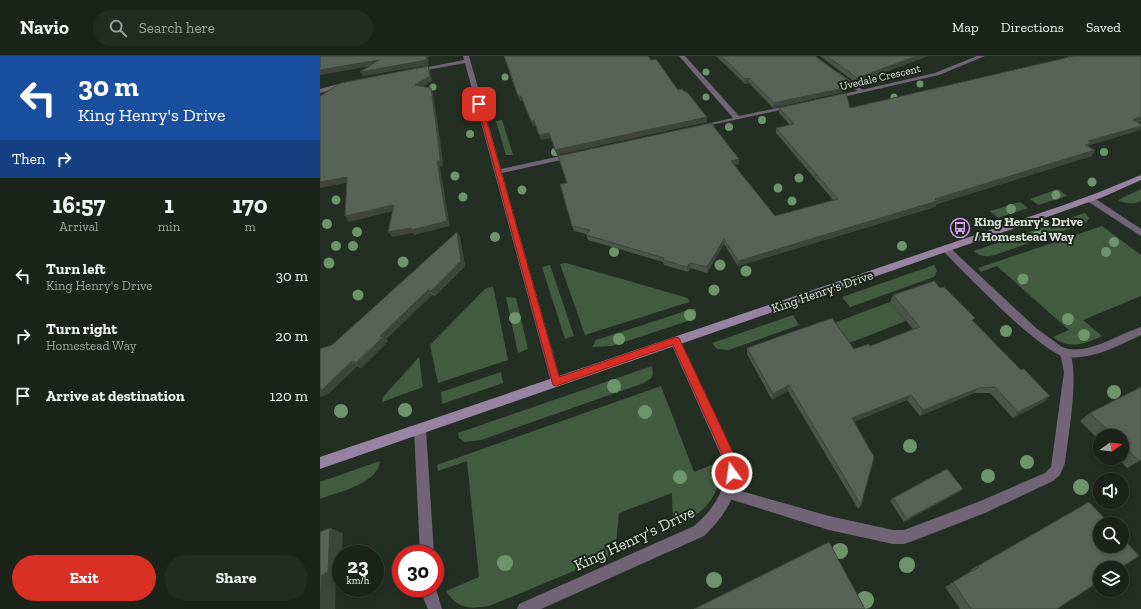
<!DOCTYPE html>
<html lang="en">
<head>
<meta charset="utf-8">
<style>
  :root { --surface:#1b231a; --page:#242b23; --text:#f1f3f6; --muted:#a0a4a2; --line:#394039; --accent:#d93025 }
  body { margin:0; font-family:"Zilla Slab",serif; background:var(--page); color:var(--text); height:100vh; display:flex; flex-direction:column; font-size:15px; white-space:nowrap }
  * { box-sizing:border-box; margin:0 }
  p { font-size:13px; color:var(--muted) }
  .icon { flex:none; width:22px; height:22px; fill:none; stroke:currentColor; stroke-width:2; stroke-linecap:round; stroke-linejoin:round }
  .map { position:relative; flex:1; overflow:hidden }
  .drawer { display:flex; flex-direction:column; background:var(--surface); width:320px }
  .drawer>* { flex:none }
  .guide { background:#1a4fa0; color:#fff; overflow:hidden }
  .needle { width:26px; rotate:76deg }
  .buttons { position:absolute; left:773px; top:373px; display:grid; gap:8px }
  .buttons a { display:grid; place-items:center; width:36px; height:36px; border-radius:50%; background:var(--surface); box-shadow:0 2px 6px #0003,0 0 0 1px var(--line); font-size:20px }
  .speed { position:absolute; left:12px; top:489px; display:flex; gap:8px; font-size:20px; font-weight:700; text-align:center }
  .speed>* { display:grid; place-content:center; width:52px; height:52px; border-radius:50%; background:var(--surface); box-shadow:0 2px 6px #0003,0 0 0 1px var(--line); line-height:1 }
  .speed small { font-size:10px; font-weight:400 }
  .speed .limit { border:6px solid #d22; background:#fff; color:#111 }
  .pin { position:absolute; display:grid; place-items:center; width:34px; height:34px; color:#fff; margin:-17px; border-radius:8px; box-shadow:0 2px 6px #0006 }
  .me { position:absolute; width:44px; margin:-22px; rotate:346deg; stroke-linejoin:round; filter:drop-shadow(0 0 3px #0008) }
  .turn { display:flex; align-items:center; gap:14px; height:84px; padding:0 12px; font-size:18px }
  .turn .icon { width:52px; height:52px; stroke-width:2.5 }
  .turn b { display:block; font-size:28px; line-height:34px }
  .then { display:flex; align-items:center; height:38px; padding:0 12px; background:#0003; gap:8px; font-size:15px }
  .eta { display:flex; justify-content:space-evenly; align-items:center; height:68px; text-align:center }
  .eta b { font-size:24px; font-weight:800; line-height:28px }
  .button { display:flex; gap:8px; margin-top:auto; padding:8px 12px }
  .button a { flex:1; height:46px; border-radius:24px; background:var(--accent); color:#fff; font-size:16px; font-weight:800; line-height:46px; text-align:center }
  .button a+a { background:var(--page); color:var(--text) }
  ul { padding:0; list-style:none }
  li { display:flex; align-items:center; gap:12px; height:60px; padding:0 12px }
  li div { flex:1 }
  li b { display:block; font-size:15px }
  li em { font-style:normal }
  header { display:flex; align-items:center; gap:24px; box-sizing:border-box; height:56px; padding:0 20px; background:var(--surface); border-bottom:1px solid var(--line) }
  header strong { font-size:19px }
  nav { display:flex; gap:22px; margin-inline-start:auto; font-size:14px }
  .search { width:280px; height:36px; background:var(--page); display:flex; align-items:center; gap:10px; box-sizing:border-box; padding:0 14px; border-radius:22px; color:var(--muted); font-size:15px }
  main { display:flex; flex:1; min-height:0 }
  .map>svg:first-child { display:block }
  .green { fill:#435c41 }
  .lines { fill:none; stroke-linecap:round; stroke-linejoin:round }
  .lane { fill:#716477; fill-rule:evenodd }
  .street { fill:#716477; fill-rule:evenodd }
  .secondary { fill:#9983a3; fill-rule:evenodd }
  .tree { fill:#6e946b }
  .wall { fill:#4b554a }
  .shaded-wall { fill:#3d453c }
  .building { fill:#576356; stroke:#3d453c }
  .route { fill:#d93025; stroke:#8d1f18 }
  .labels { text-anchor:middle; stroke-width:4; stroke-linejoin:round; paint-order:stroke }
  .far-street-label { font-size:11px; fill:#dae1d9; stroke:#1a2519 }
  .poi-label { font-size:13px; font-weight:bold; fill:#dae1d9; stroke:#1a2519; text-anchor:start }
  .street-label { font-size:13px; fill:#dae1d9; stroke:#1a2519 }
  .near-street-label { font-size:16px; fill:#dae1d9; stroke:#1a2519 }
</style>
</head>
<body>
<header>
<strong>Navio</strong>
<div class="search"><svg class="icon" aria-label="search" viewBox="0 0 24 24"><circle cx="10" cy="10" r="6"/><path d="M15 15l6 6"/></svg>Search here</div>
<nav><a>Map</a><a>Directions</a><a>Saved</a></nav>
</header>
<main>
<section class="drawer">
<div class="guide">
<div class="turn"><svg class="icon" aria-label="left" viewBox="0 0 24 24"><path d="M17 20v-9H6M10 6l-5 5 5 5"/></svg><div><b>30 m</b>King Henry's Drive</div></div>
<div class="then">Then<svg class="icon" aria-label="right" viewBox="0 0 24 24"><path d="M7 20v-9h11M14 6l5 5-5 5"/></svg></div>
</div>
<div class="eta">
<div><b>16:57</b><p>Arrival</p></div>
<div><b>1</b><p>min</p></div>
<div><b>170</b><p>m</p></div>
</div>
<ul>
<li><svg class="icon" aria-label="left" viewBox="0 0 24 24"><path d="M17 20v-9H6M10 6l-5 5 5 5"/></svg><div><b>Turn left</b><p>King Henry's Drive</p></div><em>30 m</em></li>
<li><svg class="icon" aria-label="right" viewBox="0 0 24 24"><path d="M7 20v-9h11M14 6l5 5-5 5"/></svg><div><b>Turn right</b><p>Homestead Way</p></div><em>20 m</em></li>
<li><svg class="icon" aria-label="arrive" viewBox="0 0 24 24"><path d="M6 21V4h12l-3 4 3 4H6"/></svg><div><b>Arrive at destination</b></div><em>120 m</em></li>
</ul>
<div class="button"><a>Exit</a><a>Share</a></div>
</section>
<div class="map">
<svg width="821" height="553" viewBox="0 0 821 553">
  <rect width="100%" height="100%" fill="#242f23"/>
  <g class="green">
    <polygon points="182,64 193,99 186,99 176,65"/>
    <polygon points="738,133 747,140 718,149 710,143"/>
    <path d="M821,133V145C813,149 806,148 798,144Z"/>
    <polygon points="700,146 708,152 678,162 670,155"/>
    <path d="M765,157L769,162L766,167L675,199C667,201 660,201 654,195Z"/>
    <path d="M782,170L821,199V240L763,264L782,280C765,288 749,294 733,281L749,274L677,210L661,216L658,212Z"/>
    <polygon points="246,207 368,242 369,246 265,279 240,208"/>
    <polygon points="230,209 254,280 245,283 222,211"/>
    <polygon points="614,209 617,215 614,221 530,251 522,241"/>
    <polygon points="173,230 188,304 118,327 110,289 165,233"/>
    <polygon points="186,241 196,242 208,293 198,297"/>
    <polygon points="570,246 586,265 498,299 484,278"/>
    <polygon points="375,252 376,256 374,263 292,290 272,291 276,284"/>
    <polygon points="473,259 479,269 409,294 397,293 392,287"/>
    <polygon points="99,301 103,331 62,346 63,341"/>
    <polygon points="332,310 333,318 331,322 324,327 161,384 145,386 139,382 138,377"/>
    <polygon points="181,316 183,327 122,348 121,336"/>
    <path d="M341,330L374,416L399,406C403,442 382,458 353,473L352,437L299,457L295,498L169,550C149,553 138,553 126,535L159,521L147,405L118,415L117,409Z"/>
    <path d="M60,405C58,428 18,436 0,443V426Z"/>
  </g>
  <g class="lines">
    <g class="lane">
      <polygon points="518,16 543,34 543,36 539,36 516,19 515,18"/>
      <path d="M745,293L749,294C760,316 748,381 745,407L740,419L733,425L665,457L593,485L584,488H573L509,474L403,441L401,437L403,433L407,431L509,460L573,474H584L658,446L725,417L731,411L744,316L740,297L741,294Z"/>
    </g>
    <g class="street">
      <polygon points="143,0 149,0 181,113 250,98 254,100 250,102 182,117 241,326 240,329 236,331 232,329 231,326 145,7 96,16 93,14 144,4"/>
      <polygon points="359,0 365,0 419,60 471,49 474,51 377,72 377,70 413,62"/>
      <polygon points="657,0 665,0 619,19 514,43 511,41 615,17"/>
      <polygon points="29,25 32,27 31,28 0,37 0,33"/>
      <polygon points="767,141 773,141 821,173 821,180 767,145"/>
      <path d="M625,189L628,190L716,272L742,291C766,301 798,278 821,271V279C798,290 772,304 746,301C722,298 643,215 622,194L621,192Z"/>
      <path d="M355,281L359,282L360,285L416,406C421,436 405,460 384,480L221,553H197L199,548L374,470C394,453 408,433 404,406L350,285L351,282Z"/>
      <polygon points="100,368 104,369 106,373 114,498 100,498 94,373 96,369"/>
      <polygon points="115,529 122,553 108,553 104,544 102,532 115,532"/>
    </g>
    <polygon class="secondary" points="821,119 821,124 783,141 747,154 0,413 0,401 741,150 777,137"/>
  </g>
  <g class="tree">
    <circle cx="386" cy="16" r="3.5"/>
    <circle cx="185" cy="21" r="3.5"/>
    <circle cx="600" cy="28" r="3.5"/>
    <circle cx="113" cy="31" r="3.5"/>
    <circle cx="386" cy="41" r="3.5"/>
    <circle cx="574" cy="41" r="3.5"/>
    <circle cx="442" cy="64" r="4"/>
    <circle cx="409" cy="71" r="4"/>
    <circle cx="150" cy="78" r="4"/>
    <circle cx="235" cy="96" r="4"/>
    <circle cx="784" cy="96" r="4"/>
    <circle cx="135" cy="120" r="4.5"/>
    <circle cx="479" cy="122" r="4.5"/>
    <circle cx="772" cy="126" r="4.5"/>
    <circle cx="458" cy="132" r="4.5"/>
    <circle cx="202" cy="134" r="4.5"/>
    <circle cx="736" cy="139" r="4.5"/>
    <circle cx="143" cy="141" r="4.5"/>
    <circle cx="16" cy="144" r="4.5"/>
    <circle cx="472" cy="145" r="4.5"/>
    <circle cx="691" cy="153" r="5"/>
    <circle cx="7" cy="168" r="5"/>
    <circle cx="37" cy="176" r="5"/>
    <circle cx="718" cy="179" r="5"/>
    <circle cx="175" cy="181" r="5"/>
    <circle cx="794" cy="186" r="5"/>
    <circle cx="16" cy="190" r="5"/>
    <circle cx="33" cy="190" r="5"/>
    <circle cx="582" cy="190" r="5"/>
    <circle cx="294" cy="196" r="5"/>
    <circle cx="786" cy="196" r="5"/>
    <circle cx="83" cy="206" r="5.5"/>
    <circle cx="9" cy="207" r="5.5"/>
    <circle cx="400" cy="209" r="5.5"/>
    <circle cx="426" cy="215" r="5.5"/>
    <circle cx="703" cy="223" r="5.5"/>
    <circle cx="394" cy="234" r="5.5"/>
    <circle cx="38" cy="239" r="5.5"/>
    <circle cx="370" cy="259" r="6"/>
    <circle cx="195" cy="262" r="6"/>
    <circle cx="748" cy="263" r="6"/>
    <circle cx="686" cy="275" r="6"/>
    <circle cx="764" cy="279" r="6"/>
    <circle cx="299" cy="283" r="6"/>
    <circle cx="294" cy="330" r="7"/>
    <circle cx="794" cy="336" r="7"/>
    <circle cx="85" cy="354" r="7"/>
    <circle cx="21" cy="355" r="7"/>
    <circle cx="325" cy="356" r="7"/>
    <circle cx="590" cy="390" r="7"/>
    <circle cx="707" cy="406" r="7"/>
    <circle cx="668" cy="420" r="7"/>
    <circle cx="360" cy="421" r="7"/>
    <circle cx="761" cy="431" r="8"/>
    <circle cx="520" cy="495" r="8"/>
    <circle cx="185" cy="507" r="8"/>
    <circle cx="587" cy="509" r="8"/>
    <circle cx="394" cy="524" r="8"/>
    <circle cx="545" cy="544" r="9"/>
  </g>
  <g class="wall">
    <polygon points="396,0 495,0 528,30 524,32 523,36 453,52 429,27 425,28"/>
    <polygon points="500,0 608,0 536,27"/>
    <polygon points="748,0 821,0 818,66 820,74 770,89 769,91 772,100 617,148 615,151 418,210 404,188 387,217 370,212 368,216 344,209 343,206 268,184 266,178 254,175 252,170 247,127 419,108 414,109 455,160 513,144 456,77 456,72 470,69 459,57 459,52 530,52 749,2"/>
    <polygon points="137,176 140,181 145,210 115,240 112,239 66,283 68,285 41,312 37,310 8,338 0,341 0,293 12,289"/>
    <polygon points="573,239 653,265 701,314 730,340 724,346 693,362 670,337 654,337 600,360 587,344 534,366 541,449 538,453 468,335 452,344 427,298 427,292 534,293 550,290 593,273 570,246"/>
    <polygon points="821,331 821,404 807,412 797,402 802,402 802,380 780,380 780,385 760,365 770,357"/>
    <polygon points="643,433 639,436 584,466 570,445 573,442"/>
    <polygon points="769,446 737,553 640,553 625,531 651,515 650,514"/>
  </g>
  <g class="shaded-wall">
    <polygon points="106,0 111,0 108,1 109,9 43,20 40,16"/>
    <polygon points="597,0 608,0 536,27 537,22"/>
    <polygon points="59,4 62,8 0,19 0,14"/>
    <polygon points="108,10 110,15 112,25 98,34 95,29"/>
    <polygon points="429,22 429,27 425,28 425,23"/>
    <polygon points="529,25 528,30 524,32 523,36 453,52 454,47 523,28"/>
    <polygon points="111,32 113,37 122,97 123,110 120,111 130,170 94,179 93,177 72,181 68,176 117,105"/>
    <polygon points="198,40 201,40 203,45 200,45"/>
    <polygon points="387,61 387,66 237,99 235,94"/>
    <polygon points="821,61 821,66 810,69 813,64"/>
    <polygon points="211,65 214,65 216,70 213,70"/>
    <polygon points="821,70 821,72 820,74 770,89 768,92 766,88 768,85"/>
    <polygon points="229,77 231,82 221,84 219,79"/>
    <polygon points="775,94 772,100 617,148 615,151 418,210 418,205"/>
    <polygon points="419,103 419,108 411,110 411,105"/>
    <polygon points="27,121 30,126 0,132 0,126"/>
    <polygon points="74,149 77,154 29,166 25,160"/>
    <polygon points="137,176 140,181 145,210 115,240 111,235"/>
    <polygon points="404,183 404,188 387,217 387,211"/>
    <polygon points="370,207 370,212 368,216 367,211"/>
    <polygon points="108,234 112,239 66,283 68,285 41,312 36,307 60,280"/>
    <polygon points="32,305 37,310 8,338 0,341 0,334"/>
    <polygon points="469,329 468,335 452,344 453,338"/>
    <polygon points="659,332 654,337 600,360 603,354"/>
    <polygon points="591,339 587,344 529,368 532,362"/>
    <polygon points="730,340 724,346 693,362 698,356"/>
    <polygon points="643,433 639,436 584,466 587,463"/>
    <polygon points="10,472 23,477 22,498 21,498 21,521 16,523 15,553 0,553 2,519"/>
  </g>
  <g class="building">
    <polygon points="0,0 106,0 107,4 40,16 59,4 0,14"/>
    <polygon points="184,0 328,0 331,4 336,3 358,34 362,33 365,36 367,36 387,61 235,94 229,77 219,79 214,65 211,65 201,40 198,40"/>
    <polygon points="401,0 495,0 529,25 523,28 524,32 454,47 429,22 425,23"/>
    <polygon points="507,0 597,0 537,22"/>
    <polygon points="754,0 821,0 821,61 813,64 821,68 821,70 768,85 771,87 765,89 775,94 615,143 617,145 418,205 404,183 387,211 370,207 367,211 343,204 344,202 266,179 270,174 252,170 240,128 247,127 238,100 391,67 419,103 411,105 455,160 518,143 456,72 474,68 459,52 526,37 530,52"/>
    <polygon points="108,10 110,20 95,29 111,32 119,92 120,105 117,105 127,165 91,174 91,172 68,176 74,149 25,160 27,121 0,126 0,40 21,27"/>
    <polygon points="137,176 141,205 111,235 108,234 60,280 63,281 36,307 32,305 2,334 0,334 0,293 12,289"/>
    <polygon points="614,225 620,232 624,231 655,262 652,264 701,314 704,313 730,340 698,356 675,331 659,332 603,354 591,339 532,362 554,401 541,449 469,329 453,338 427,292 512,262 534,293 549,288 550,290 600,271 573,239"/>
    <polygon points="821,331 821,404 819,405 802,388 802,380 794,380 770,357"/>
    <polygon points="627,413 643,433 587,463 573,442"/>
    <polygon points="769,446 790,468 780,468 780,490 802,490 802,481 819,500 800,512 780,512 780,525 737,553 651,553 633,526 659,511 658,510"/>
    <polygon points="10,472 8,516 2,519 0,553 0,476"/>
    <polygon points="509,486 545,553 374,553"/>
  </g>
  <path class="route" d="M157,47L162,48L239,321L356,281L359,282L410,390C413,400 420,411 416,421L412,422L408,421L405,406L399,391L353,289L236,330L233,329Z"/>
  <defs>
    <g id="bus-ring" transform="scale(1)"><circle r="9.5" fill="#1a2519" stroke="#da9af6" stroke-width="1.5"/><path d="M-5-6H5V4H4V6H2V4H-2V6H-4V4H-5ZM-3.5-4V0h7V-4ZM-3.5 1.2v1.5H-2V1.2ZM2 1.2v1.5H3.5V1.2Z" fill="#da9af6"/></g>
  </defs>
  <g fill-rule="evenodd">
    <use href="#bus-ring" x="640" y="172"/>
  </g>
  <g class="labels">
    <g class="far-street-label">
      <text transform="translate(560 21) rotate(-13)" y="4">Uvedale Crescent</text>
    </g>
    <g class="poi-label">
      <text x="654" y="170">King Henry's Drive<tspan x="654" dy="15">/ Homestead Way</tspan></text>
    </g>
    <g class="street-label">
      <text transform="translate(502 235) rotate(-19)" y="5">King Henry's Drive</text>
    </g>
    <g class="near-street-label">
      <text transform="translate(314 482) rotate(-25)" y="6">King Henry's Drive</text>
    </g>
  </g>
</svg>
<div class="buttons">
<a><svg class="needle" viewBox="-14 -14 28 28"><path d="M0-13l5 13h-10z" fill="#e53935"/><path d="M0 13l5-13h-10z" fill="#a0a4a2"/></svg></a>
<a><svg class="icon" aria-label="sound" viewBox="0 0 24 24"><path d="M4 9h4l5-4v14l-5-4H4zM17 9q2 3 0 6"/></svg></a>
<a><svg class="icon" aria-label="search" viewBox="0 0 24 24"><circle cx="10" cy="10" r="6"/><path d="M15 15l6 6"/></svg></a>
<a><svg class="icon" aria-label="layers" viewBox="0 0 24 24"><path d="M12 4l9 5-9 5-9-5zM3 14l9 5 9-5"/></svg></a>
</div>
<div class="speed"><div>23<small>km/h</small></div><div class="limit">30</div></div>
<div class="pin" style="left:159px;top:48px;background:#d93025"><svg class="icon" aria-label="arrive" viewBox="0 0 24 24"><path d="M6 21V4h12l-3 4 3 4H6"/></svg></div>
<svg class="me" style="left:412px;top:417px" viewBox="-20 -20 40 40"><circle r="17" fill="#d93025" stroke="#fff" stroke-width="3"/><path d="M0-11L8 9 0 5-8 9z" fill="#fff"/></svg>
</div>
</main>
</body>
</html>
